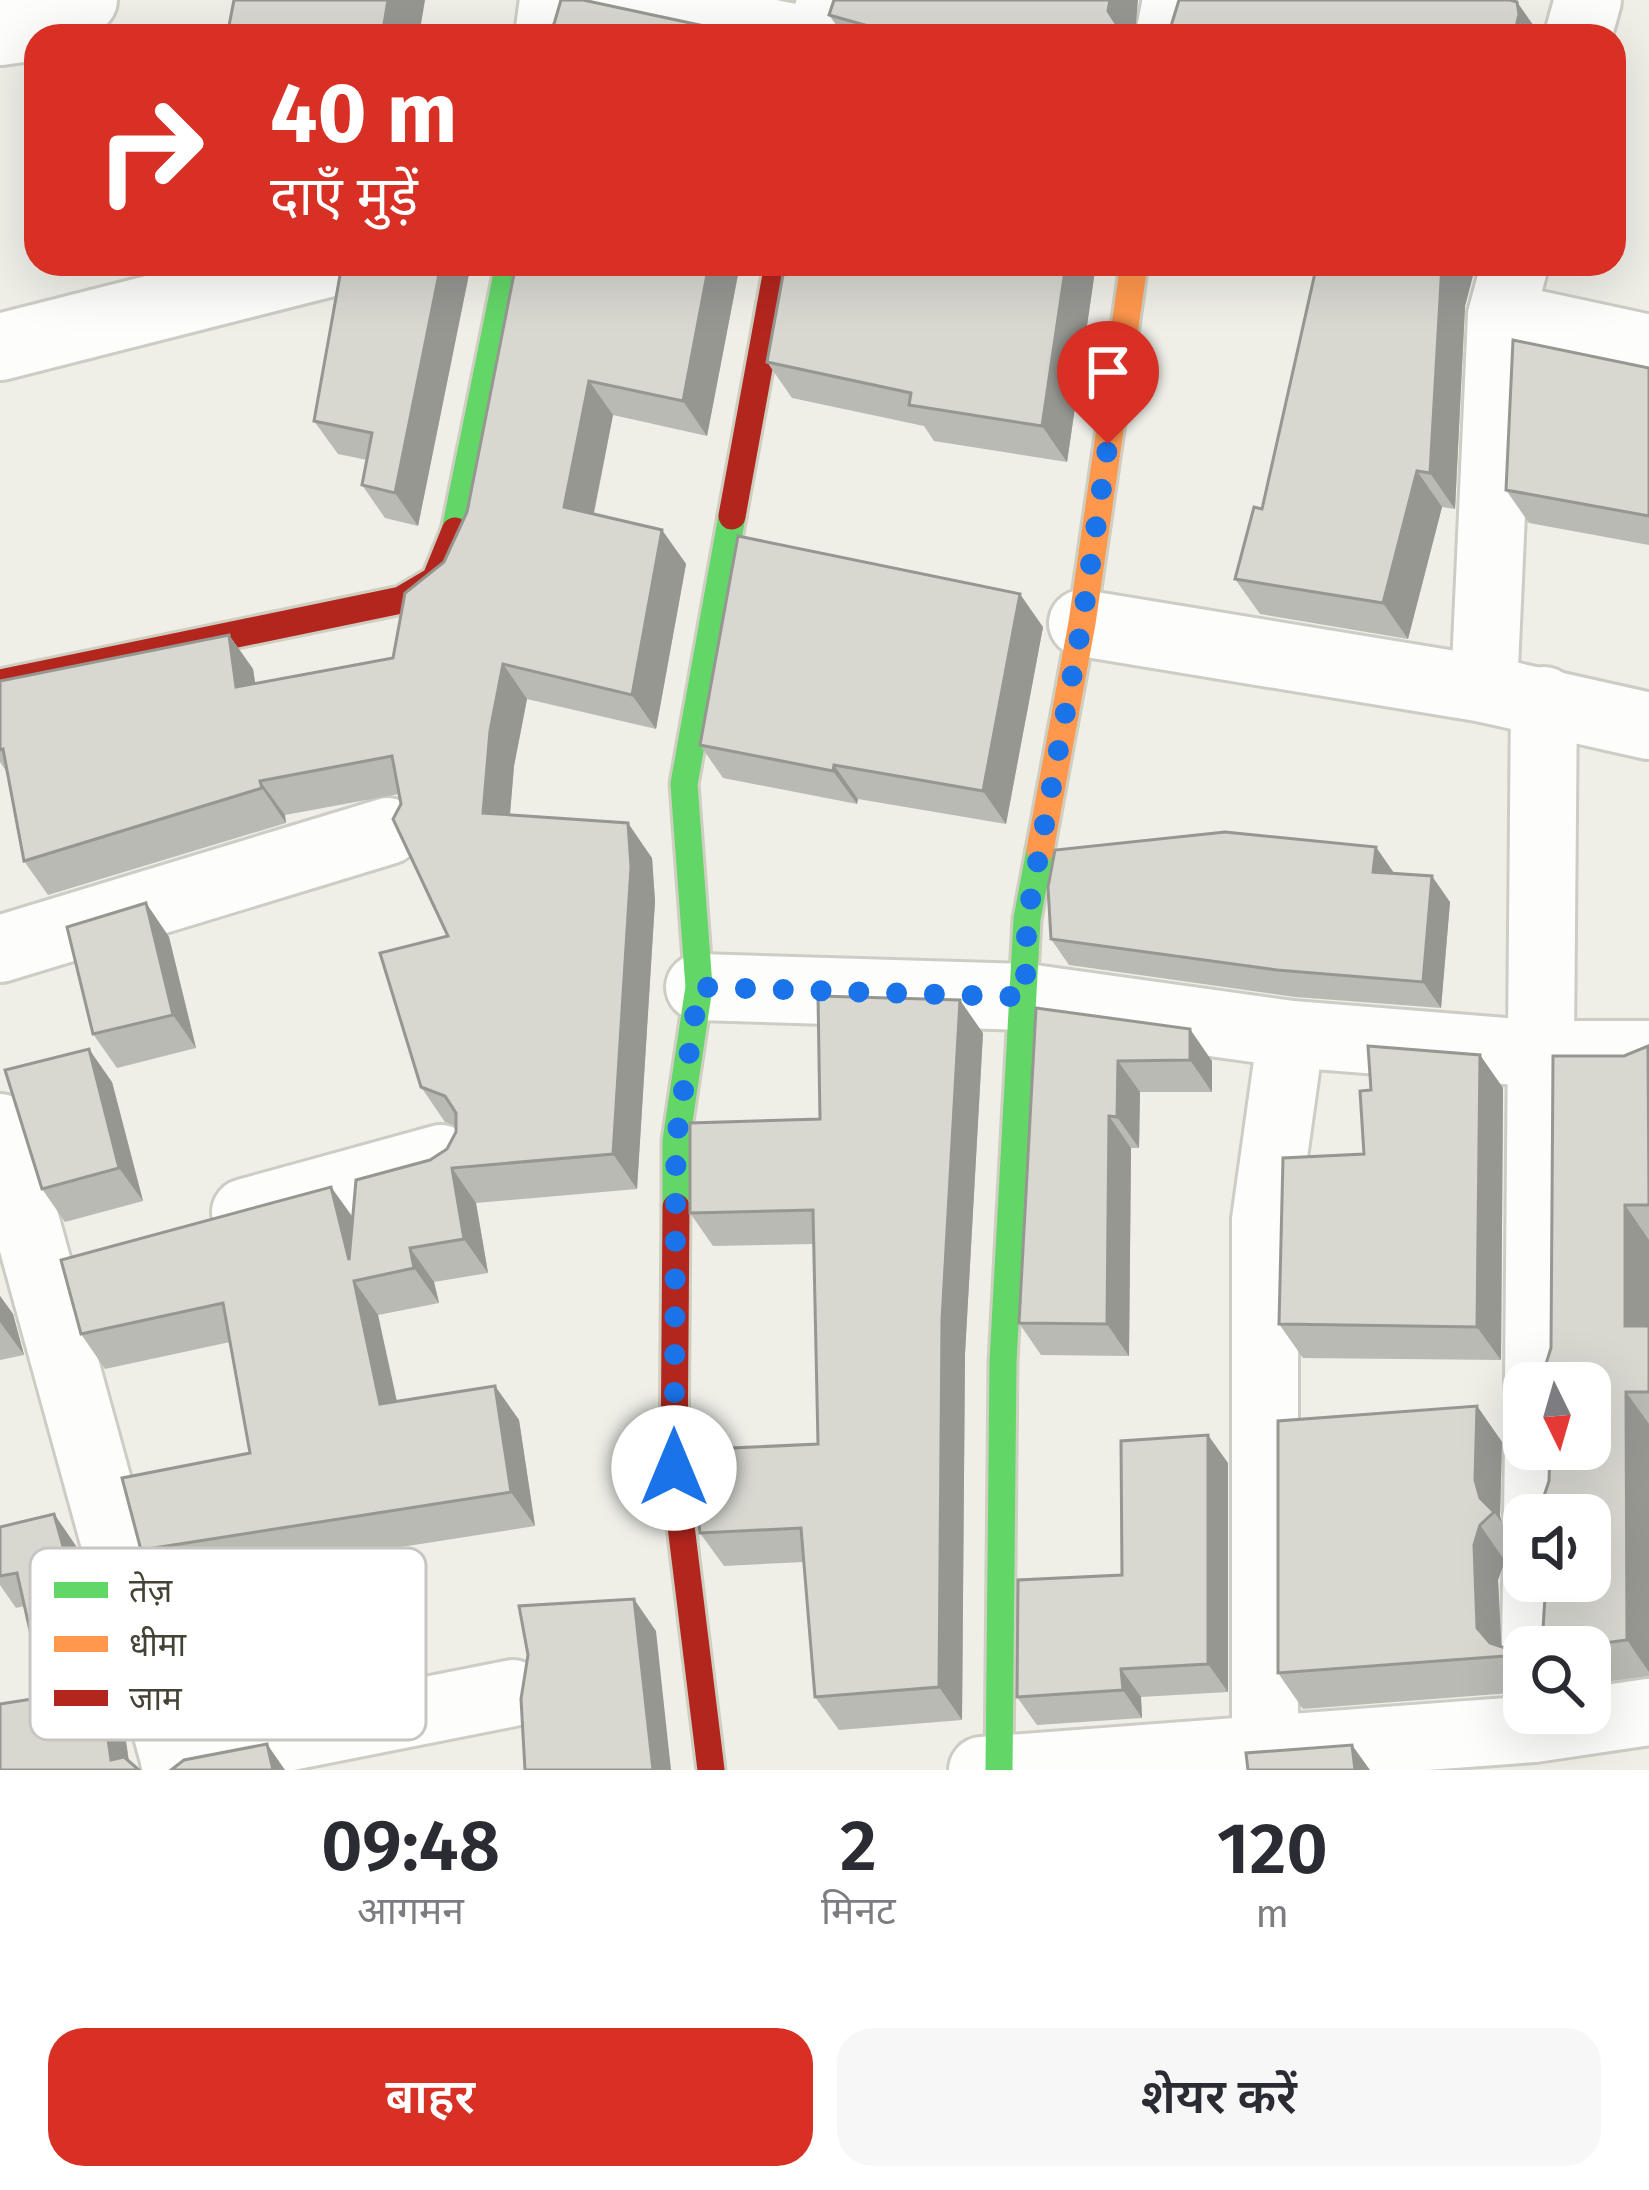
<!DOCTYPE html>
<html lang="hi">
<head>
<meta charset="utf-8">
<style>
  :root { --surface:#fff; --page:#f7f7f7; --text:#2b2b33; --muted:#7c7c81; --accent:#d93025 }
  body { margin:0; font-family:"Fira Sans","Noto Sans Devanagari",sans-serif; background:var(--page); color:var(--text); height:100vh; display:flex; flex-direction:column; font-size:45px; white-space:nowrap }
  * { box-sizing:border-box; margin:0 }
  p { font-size:39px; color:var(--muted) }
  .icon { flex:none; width:66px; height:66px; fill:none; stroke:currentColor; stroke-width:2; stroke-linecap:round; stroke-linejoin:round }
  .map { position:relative; height:1770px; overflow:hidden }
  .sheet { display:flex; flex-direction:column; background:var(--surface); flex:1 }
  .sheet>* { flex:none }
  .guide { position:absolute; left:24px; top:24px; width:1602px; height:252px; border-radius:36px; box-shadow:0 12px 48px #0002; background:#d93025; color:#fff; overflow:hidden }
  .needle { width:78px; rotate:175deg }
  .buttons { position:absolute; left:1503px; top:1362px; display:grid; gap:24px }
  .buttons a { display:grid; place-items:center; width:108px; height:108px; border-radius:24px; background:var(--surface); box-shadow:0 12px 48px #0002; font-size:60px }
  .pin { position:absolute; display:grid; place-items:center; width:102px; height:102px; color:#fff; margin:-123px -51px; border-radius:50% 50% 50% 0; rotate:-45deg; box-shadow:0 0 12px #0007 }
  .pin .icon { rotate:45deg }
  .me { position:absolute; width:132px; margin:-66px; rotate:0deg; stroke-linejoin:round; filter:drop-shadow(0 0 9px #0008) }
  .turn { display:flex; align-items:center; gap:42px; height:252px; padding:0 48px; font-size:54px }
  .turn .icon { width:156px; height:156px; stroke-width:2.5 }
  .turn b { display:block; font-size:84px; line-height:102px }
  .eta { display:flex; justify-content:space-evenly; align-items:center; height:204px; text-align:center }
  .eta b { font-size:72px; font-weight:600; line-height:84px }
  .primary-button { display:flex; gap:24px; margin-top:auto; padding:24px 48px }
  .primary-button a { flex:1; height:138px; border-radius:36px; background:var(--accent); color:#fff; font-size:48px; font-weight:600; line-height:138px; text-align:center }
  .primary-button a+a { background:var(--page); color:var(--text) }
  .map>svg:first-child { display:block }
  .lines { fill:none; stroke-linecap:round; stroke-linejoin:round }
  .street-casing { stroke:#cdcdc6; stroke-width:72 }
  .fast-casing { stroke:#cfcfc1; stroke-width:33 }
  .slow-casing { stroke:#cfcfc1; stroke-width:33 }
  .jam-casing { stroke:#cfcfc1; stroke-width:33 }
  .street { stroke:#fdfdfc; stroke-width:66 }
  .fast { stroke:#63d668; stroke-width:27 }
  .slow { stroke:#ff974d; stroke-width:27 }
  .jam { stroke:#b3261e; stroke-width:27 }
  .wall { fill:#babab4 }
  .shaded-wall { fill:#979792 }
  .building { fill:#d8d8d1; stroke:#979792; stroke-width:3 }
  .route { stroke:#1a73e8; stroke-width:21; stroke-dasharray:0 37.8 }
  .key { fill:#fff; stroke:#c7c6c2; stroke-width:3 }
  .key-label { font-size:33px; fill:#444235 }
</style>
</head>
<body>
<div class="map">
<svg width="1649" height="1770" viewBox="0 0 1649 1770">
  <rect width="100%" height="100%" fill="#efefe8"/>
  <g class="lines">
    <g class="street-casing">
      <g id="street">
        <polyline points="608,0 788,36"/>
        <polyline points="0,32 29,28 84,0"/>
        <polyline points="548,36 553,0"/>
        <polyline points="820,36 831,0"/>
        <polyline points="1169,36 1176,0"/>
        <polyline points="1578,36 1588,0"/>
        <polyline points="1501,316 1649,348"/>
        <polyline points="0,347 327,264"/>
        <polyline points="1082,623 1484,689 1649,726"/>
        <polyline points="1484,689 1501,316 1515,264"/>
        <polyline points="0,949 388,831"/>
        <polyline points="699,987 1025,997 1291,1034 1543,1054 1649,1054"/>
        <polyline points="0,1127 177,1770"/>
        <polyline points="245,1212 441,1158"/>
        <polyline points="1538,1383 1544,700"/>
        <polyline points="1537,1515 1538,1449"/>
        <polyline points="1535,1647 1536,1581"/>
        <polyline points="1265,1748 1265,1220 1291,1034"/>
        <polyline points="174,1760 513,1693"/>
        <polyline points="982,1770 1534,1729 1649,1712"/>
      </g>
    </g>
    <g class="fast-casing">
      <g id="fast">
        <polyline points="455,531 509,264"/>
        <polyline points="676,1207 676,1141 699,987 684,784 732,516"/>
        <polyline points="999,1770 1003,1362 1027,919 1040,850"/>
      </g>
    </g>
    <g class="slow-casing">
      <polyline id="slow" points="1040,850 1082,623 1134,264"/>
    </g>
    <g class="jam-casing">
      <g id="jam">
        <polyline points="732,516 778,264"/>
        <polyline points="0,683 401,600 435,580 455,531"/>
        <polyline points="676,1207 674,1469 711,1770"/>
      </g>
    </g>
    <use href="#street" class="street"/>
    <use href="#fast" class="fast"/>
    <use href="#slow" class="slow"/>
    <use href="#jam" class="jam"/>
  </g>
  <g class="wall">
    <polygon points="829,15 1135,36 844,36"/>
    <polygon points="147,264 170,264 151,270"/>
    <polygon points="342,264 471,264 418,526 385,518 362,485 367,460 338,454 314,421"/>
    <polygon points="516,264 740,264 707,436 613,415 594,514 662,530 686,564 656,729 527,699 514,766 510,815 652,858 655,901 637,1189 476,1203 488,1273 434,1282 439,1303 378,1315 396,1402 495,1386 519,1420 535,1526 165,1584 141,1550 250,1453 230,1342 105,1369 81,1334 331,1187 353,1217 430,1160 447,1149 456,1132 456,1126 445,1122 421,1087 448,936 401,804 399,794 285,815 286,823 48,895 24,861 8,774 0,762 0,681 229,635 253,669 255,683 393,658 444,562 467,512"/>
    <polygon points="1096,264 1067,462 934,441 924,426 792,398 767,362"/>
    <polygon points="1317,264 1476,264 1465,306 1455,509 1442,507 1408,639 1260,614 1235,579 1262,509"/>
    <polygon points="1649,368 1649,545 1529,523 1506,490"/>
    <polygon points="1043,627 1006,824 858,799 857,804 723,778 700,745"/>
    <polygon points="1394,873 1450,902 1441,1008 1295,997 1069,965 1051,939"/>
    <polygon points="146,903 169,937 196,1048 117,1068 93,1034"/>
    <polygon points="1036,1008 1212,1061 1212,1092 1140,1092 1139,1148 1131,1148 1129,1356 1041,1355 1019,1323"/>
    <polygon points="983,1033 965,1354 962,1720 839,1730 815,1697 804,1562 724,1566 700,1533 818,1444 814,1244 713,1246 690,1213 820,1119"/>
    <polygon points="1649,1046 1649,1676 1590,1684 1590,1647 1524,1647 1524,1692 1303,1709 1278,1673 1477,1406 1502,1442 1500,1516 1502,1523 1519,1548 1505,1561 1498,1580 1501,1646 1508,1649 1529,1643 1590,1581 1543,1499 1590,1449 1545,1367 1624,1056"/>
    <polygon points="1480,1055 1503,1088 1501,1360 1303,1358 1279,1324 1364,1154 1371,1090"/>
    <polygon points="112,1082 143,1201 65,1222 42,1189"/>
    <polygon points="0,1296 13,1314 24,1355 0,1360"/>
    <polygon points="1228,1463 1228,1692 1141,1697 1142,1718 1037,1725 1017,1697 1122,1575"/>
    <polygon points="54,1514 76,1546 121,1707 129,1761 45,1697 25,1606 16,1608 0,1585 0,1527"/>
  </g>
  <g class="shaded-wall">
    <polygon points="388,0 425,0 419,36 382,36"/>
    <polygon points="1110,0 1138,0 1135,36 1124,36 1108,11"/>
    <polygon points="1517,2 1541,36 1514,36"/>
    <polygon points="441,264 471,264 418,526 395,493"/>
    <polygon points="709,264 740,264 707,436 683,401"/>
    <polygon points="1066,264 1096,264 1067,462 1042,426"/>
    <polygon points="1442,264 1476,264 1465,306 1455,509 1430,473"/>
    <polygon points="589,381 613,415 588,541 564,507"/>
    <polygon points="1417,471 1442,507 1408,639 1383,603"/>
    <polygon points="662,530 686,564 656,729 632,695"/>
    <polygon points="1020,594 1043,627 1006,824 983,791"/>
    <polygon points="229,635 253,669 261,721 236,687"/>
    <polygon points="503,664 527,699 514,766 507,848 483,813 490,731"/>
    <polygon points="834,765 858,799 857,804 833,771"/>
    <polygon points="260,781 285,815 286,823 262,788"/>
    <polygon points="628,823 652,858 655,901 637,1189 613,1154"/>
    <polygon points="1376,847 1394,873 1373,872"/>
    <polygon points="1432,876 1450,902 1441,1008 1423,982"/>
    <polygon points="146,903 169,937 196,1048 173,1015"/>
    <polygon points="960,1000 983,1033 965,1354 962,1720 939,1687 942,1320"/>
    <polygon points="1190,1029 1212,1061 1212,1092 1190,1060"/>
    <polygon points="89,1049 112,1082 143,1201 119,1168"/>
    <polygon points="1480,1055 1503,1088 1501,1360 1477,1327"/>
    <polygon points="1118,1061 1140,1092 1139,1148 1117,1117"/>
    <polygon points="1109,1116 1131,1148 1129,1356 1107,1324"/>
    <polygon points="452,1168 476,1203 488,1273 464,1239"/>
    <polygon points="331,1187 355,1221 349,1260"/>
    <polygon points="1625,1205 1649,1240 1649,1361 1625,1326"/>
    <polygon points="410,1248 434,1282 439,1303 414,1268"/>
    <polygon points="354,1281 378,1315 405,1438 380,1404"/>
    <polygon points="0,1296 13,1314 24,1355 0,1322"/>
    <polygon points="495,1386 519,1420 535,1526 511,1492"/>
    <polygon points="1626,1392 1649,1424 1649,1672 1627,1640"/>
    <polygon points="1477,1406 1502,1442 1500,1516 1502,1523 1494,1512 1480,1498 1475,1480"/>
    <polygon points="1208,1435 1228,1463 1228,1692 1208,1664"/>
    <polygon points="54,1514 76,1546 121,1707 130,1770 111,1760"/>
    <polygon points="1480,1525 1505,1561 1498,1580 1502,1656 1477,1628 1474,1545"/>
    <polygon points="634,1599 656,1631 671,1770 653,1770"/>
    <polygon points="1121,1669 1141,1697 1142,1718 1123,1690"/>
    <polygon points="267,1744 285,1770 273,1770"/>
    <polygon points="1352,1745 1370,1770 1355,1770"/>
  </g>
  <g class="building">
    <polygon points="234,0 388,0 382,36 227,36"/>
    <polygon points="561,0 583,0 751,36 540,36 554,24"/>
    <polygon points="834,0 1110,0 1108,11 1119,28 1134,36 904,36 829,15"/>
    <polygon points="1179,0 1510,0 1517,2 1519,14 1514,36 1155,36 1171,26"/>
    <polygon points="342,264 441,264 395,493 362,485 372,433 314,421"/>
    <polygon points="516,264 709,264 683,401 589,381 564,507 662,530 632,695 503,664 490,731 483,813 628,823 631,867 613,1154 452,1168 464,1239 410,1248 414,1268 354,1281 380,1404 495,1386 511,1492 141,1550 122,1478 250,1453 223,1303 81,1334 61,1260 331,1187 349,1260 356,1180 430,1160 447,1149 456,1132 456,1113 445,1096 421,1087 380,953 448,936 393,819 401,804 392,756 260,781 262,788 24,861 3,749 0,750 0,681 229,635 236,687 393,658 405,593 444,562 467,512"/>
    <polygon points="785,264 1066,264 1042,426 909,405 911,393 767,362"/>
    <polygon points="1317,264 1442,264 1430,473 1417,471 1383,603 1235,579 1254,507 1262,509"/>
    <polygon points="1513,340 1649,368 1649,516 1506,490"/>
    <polygon points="738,536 1020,594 983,791 834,765 833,771 700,745"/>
    <polygon points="1225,832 1376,847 1373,872 1432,876 1423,982 1277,970 1051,939 1048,887 1055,850"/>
    <polygon points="146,903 173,1015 93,1034 67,927"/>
    <polygon points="818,996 960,1000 942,1320 939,1687 815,1697 801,1528 700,1533 690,1450 818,1444 813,1210 690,1213 690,1123 820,1119"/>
    <polygon points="1036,1008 1190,1029 1190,1060 1118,1061 1117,1117 1109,1116 1107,1324 1019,1323"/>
    <polygon points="1368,1046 1480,1055 1477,1327 1279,1324 1283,1158 1364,1154 1360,1091 1371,1090"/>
    <polygon points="1648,1046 1649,1205 1625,1205 1625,1326 1649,1326 1649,1392 1626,1392 1627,1640 1573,1647 1524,1647 1524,1653 1505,1656 1278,1673 1278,1421 1477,1406 1475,1480 1480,1498 1494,1512 1480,1525 1474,1545 1477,1628 1490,1643 1508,1649 1529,1643 1543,1629 1546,1581 1590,1581 1590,1515 1531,1515 1529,1513 1543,1499 1549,1481 1550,1449 1590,1449 1590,1383 1533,1383 1530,1380 1545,1367 1551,1348 1553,1056 1624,1056"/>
    <polygon points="89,1049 119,1168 42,1189 5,1070"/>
    <polygon points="1208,1435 1208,1664 1121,1669 1123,1690 1017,1697 1018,1580 1122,1575 1121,1441"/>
    <polygon points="54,1514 99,1676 111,1760 124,1757 139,1770 0,1770 0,1704 45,1697 17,1573 0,1576 0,1527"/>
    <polygon points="634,1599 653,1770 525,1770 521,1699 528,1655 519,1606"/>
    <polygon points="267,1744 273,1770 171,1770 184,1760"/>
    <polygon points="1352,1745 1355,1770 1248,1770 1246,1753"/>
  </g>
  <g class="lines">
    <polyline class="route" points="674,1468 676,1141 699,987 1025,997 1027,919 1082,623 1108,444"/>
  </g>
  <rect x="30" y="1548" width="396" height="192" rx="18" class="key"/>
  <rect x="54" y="1582" width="54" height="16" fill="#63d668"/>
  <rect x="54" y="1636" width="54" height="16" fill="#ff974d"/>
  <rect x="54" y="1690" width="54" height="16" fill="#b3261e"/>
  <g class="key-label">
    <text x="129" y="1602">तेज़</text>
    <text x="129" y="1656">धीमा</text>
    <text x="129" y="1710">जाम</text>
  </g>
</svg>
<div class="buttons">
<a><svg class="needle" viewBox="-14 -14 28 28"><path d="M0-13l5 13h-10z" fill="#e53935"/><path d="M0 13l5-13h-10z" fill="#7c7c81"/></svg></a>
<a><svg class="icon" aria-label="sound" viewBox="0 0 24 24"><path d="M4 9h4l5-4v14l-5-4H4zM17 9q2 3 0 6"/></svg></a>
<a><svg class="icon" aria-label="search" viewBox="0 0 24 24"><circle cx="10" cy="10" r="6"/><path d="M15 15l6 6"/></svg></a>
</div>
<div class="pin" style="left:1108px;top:444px;background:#d93025"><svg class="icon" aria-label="arrive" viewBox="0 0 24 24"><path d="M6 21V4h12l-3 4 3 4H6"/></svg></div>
<svg class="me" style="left:674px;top:1468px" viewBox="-20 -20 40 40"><circle r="19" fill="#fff"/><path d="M0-13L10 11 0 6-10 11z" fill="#1a73e8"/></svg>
<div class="guide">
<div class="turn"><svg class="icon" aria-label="right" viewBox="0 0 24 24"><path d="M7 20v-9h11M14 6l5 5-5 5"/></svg><div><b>40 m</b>दाएँ मुड़ें</div></div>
</div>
</div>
<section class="sheet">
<div class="eta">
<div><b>09:48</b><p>आगमन</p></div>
<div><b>2</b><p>मिनट</p></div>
<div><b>120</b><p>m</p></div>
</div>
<div class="primary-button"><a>बाहर</a><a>शेयर करें</a></div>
</section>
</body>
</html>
